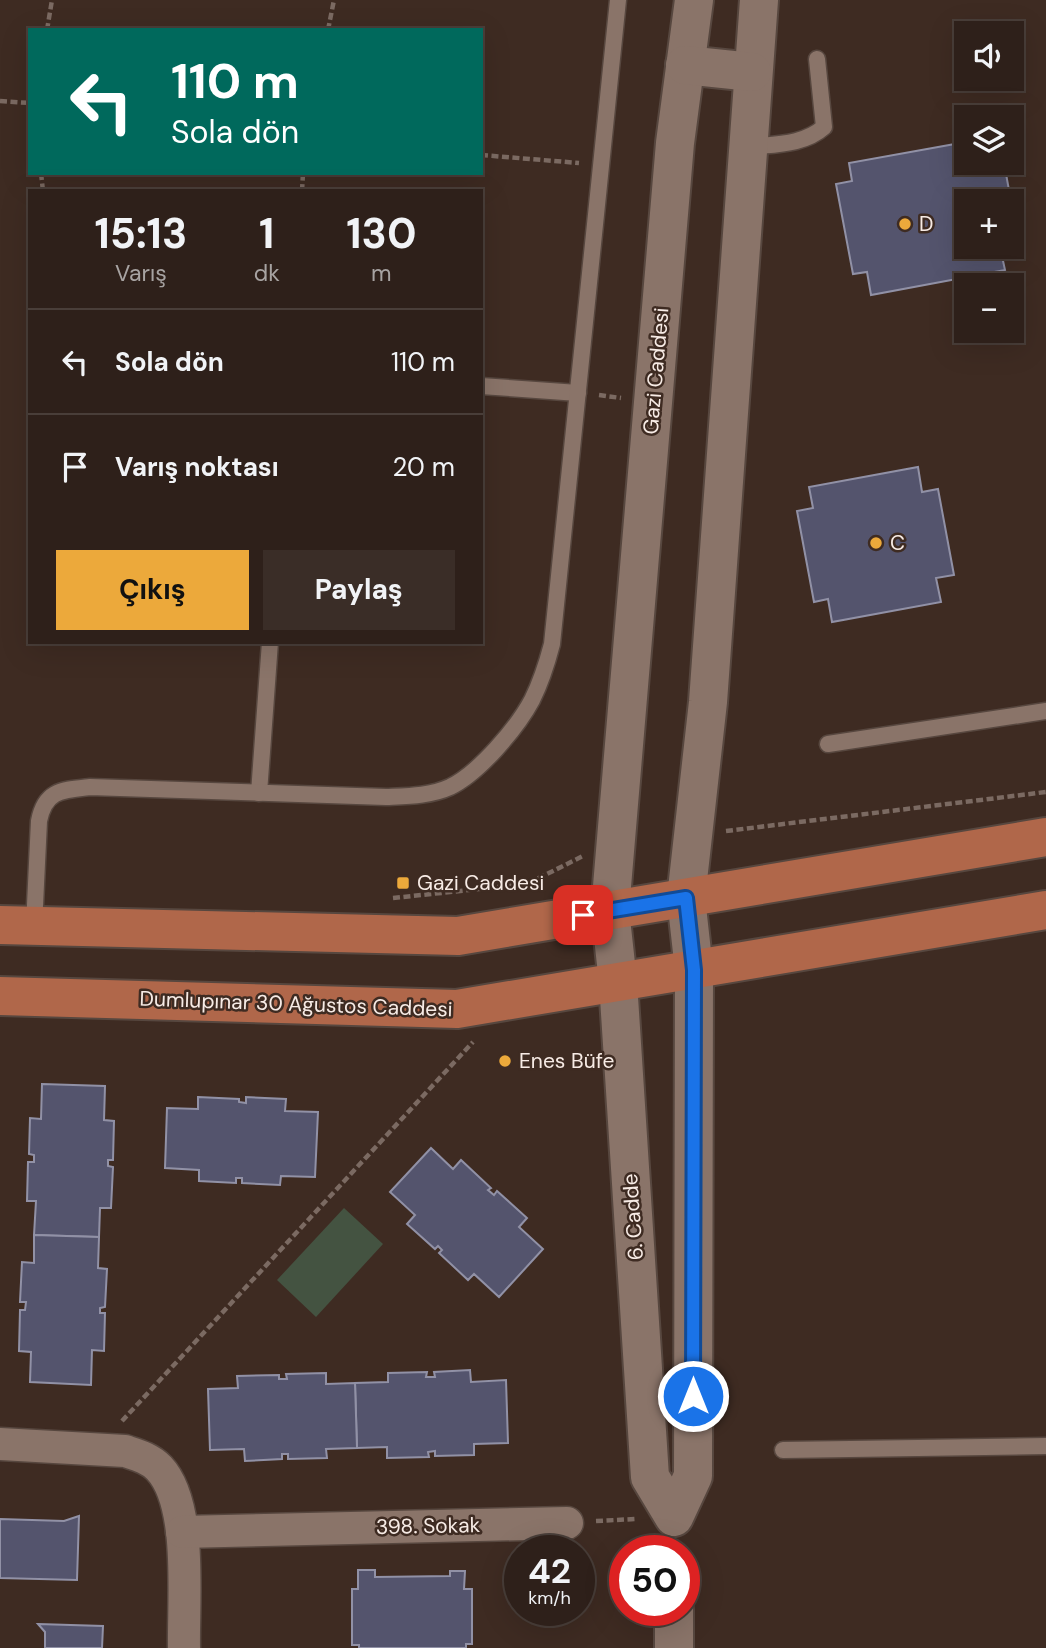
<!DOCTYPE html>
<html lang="tr">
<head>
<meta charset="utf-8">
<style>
  :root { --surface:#2e201a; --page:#3a2d27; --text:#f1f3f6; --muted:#a7a3a2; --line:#493e39; --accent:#eca93b }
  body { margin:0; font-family:"DM Sans",sans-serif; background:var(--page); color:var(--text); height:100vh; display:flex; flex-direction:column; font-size:26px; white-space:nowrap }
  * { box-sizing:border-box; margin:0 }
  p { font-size:23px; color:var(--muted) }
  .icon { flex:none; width:38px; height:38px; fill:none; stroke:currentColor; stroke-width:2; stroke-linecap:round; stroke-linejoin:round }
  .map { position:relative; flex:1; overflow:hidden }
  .drawer { position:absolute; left:28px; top:189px; width:455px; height:455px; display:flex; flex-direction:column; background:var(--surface); border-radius:0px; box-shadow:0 7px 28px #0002,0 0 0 2px var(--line) }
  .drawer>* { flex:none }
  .top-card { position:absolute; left:28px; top:28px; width:455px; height:147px; border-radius:0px; box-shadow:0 7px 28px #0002,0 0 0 2px var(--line); background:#00695c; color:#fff; overflow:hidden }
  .tools { position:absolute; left:954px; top:21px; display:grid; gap:14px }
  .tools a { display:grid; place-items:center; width:70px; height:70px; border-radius:0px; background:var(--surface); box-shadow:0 7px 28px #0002,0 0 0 2px var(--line); font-size:35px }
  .speed { position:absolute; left:504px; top:1535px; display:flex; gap:14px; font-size:35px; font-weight:700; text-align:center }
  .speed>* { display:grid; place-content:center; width:91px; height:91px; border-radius:50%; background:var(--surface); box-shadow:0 7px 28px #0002,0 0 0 2px var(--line); line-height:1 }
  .speed small { font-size:18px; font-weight:400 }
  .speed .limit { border:10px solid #d22; background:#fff; color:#111 }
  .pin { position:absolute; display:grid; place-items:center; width:60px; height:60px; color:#fff; margin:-30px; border-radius:14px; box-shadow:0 4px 10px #0006 }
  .me { position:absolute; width:77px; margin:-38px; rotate:0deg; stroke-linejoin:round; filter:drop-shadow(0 0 5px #0008) }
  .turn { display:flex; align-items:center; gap:24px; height:147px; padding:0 28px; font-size:32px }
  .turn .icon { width:91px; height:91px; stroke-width:2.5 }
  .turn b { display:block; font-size:49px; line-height:60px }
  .eta { display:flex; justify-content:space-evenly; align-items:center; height:119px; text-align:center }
  .eta b { font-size:42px; font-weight:700; line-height:49px }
  .action { display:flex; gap:14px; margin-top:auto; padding:14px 28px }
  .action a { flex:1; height:80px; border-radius:0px; background:var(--accent); color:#111; font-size:28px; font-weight:700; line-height:80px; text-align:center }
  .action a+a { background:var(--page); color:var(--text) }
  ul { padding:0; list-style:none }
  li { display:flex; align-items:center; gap:21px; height:105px; padding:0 28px; border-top:2px solid var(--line) }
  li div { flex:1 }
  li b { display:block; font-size:26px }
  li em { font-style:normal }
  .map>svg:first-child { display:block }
  .green { fill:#445341 }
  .building { fill:#54546d; stroke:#9191a6; stroke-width:2 }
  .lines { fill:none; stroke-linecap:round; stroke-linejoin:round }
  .service-casing { stroke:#57473f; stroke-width:19 }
  .minor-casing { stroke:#57473f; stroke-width:35 }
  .secondary-casing { stroke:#57473f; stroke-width:42 }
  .primary-casing { stroke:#57473f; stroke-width:42 }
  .path { stroke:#7b6a62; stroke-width:4.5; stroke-dasharray:7 3.5; stroke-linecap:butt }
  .service { stroke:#8a7469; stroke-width:16 }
  .minor { stroke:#8a7469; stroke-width:32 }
  .secondary { stroke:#8a7469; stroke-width:38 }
  .primary { stroke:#b0674a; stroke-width:38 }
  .route-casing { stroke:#114b97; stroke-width:18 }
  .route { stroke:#1a73e8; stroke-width:12 }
  .poi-dot { fill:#eca93b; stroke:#3e2b22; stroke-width:2.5 }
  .labels { text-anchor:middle; stroke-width:5; stroke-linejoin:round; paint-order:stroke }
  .poi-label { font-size:21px; fill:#f7ebe5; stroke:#3e2b22; text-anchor:start }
  .street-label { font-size:21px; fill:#f7ebe5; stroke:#3e2b22 }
</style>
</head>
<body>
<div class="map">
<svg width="1046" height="1648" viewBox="0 0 1046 1648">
  <rect width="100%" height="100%" fill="#3e2b22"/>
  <polygon class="green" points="344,1208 383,1244 316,1317 277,1280"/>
  <g class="building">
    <polygon points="966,142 966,163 1004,163 1011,201 966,201 966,247 1000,247 1005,270 871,295 867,272 853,274 836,184 852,181 849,163"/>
    <polygon points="1012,204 1019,243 1012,244"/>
    <polygon points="918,467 922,492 938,489 954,575 936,578 941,602 832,622 828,599 814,602 797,511 813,508 809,487"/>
    <polygon points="42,1084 105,1086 104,1120 114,1121 113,1160 108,1160 108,1166 113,1167 111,1208 100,1208 99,1237 34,1235 36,1201 27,1201 28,1162 34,1162 34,1155 29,1154 30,1118 41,1119"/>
    <polygon points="198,1097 239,1099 239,1102 246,1103 246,1097 286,1099 285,1111 318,1112 315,1177 281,1176 280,1185 242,1183 242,1178 236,1178 236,1183 199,1181 199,1170 165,1168 167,1108 198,1109"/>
    <polygon points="431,1148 453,1169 461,1160 491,1188 488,1190 494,1195 497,1191 527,1218 519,1227 543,1249 499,1297 474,1274 468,1280 439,1253 442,1250 438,1246 435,1249 407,1224 415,1215 390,1192"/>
    <polygon points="34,1235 99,1237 98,1268 107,1269 105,1307 100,1308 100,1313 105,1313 104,1351 92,1350 91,1385 30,1382 31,1352 19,1351 20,1310 25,1310 26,1302 20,1302 22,1262 34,1263"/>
    <polygon points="470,1370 471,1382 506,1380 508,1443 474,1444 474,1455 435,1456 435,1451 428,1452 429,1457 387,1458 387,1447 357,1448 355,1383 388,1382 388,1373 427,1372 426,1377 435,1377 434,1372"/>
    <polygon points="326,1373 326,1384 355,1383 357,1448 326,1449 327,1458 288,1459 288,1454 282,1454 282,1459 245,1461 244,1449 210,1450 208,1389 238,1388 237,1376 279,1375 279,1379 287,1379 286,1374"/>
    <polygon points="79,1516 77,1580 0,1578 0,1519 64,1521"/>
    <polygon points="358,1570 375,1570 375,1577 450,1576 450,1571 465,1571 464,1589 472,1589 472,1644 466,1644 466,1648 359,1648 359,1645 352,1645 352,1589 358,1589"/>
    <polygon points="38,1624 103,1626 102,1648 45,1648 45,1632"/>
  </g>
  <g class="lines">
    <g class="service-casing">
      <g id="service">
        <path d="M749,147C775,144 804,145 824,127L817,59"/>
        <polyline points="481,386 578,393"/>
        <polyline points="828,744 1046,711"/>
        <polyline points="259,793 270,642"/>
        <path d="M34,926L39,821C45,790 62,790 90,787L386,797C408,796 430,796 450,787C479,773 517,728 532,700C541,682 547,663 552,644L618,0"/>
        <polyline points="783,1450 1046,1446"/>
      </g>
    </g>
    <g class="minor-casing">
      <g id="minor">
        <path d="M0,1444L125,1451C137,1455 149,1458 159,1468C193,1504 183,1600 184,1648"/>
        <polyline points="182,1532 567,1523"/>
      </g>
    </g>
    <g class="secondary-casing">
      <g id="secondary">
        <polyline points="694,0 675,143 610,910 618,982 650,1477 674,1517 693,1476 694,970 686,898 708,702 759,0"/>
        <polyline points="685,65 752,72"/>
        <polyline points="674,1610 674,1648"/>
      </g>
    </g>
    <g class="primary-casing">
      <g id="primary">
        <polyline points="0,925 458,936 1046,837"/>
        <polyline points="0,996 457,1009 1046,910"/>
      </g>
    </g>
    <g class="path">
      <polyline points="47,30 52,0"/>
      <polyline points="328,30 334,0"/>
      <polyline points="0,101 30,103"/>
      <polyline points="481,155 579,163"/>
      <polyline points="41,173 43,191"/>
      <polyline points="302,191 303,173"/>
      <polyline points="599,395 621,398"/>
      <polyline points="726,831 1046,792"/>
      <polyline points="393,898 527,884 583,856"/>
      <polyline points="122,1421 473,1042"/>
      <polyline points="596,1521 636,1519"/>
    </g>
    <use href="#service" class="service"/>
    <use href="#minor" class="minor"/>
    <use href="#secondary" class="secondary"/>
    <use href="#primary" class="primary"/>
  </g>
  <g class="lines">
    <g class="route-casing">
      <polyline id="route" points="583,915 686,898 694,970 693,1396"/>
    </g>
    <use href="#route" class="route"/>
  </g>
  <g class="poi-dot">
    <circle cx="905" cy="224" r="7"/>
    <circle cx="876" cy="543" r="7"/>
    <rect x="396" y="876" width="14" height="14" rx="3.5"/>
    <circle cx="505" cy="1061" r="7"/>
  </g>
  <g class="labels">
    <g class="poi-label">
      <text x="919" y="231">D</text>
      <text x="890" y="550">C</text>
      <text x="417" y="890">Gazi Caddesi</text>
      <text x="519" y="1068">Enes Büfe</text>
    </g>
    <g class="street-label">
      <text transform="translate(656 371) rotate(-85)" y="7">Gazi Caddesi</text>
      <text transform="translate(296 1004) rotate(2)" y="7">Dumlupınar 30 Ağustos Caddesi</text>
      <text transform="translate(633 1217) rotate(-94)" y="7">6. Cadde</text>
      <text transform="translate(428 1526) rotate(-1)" y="7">398. Sokak</text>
    </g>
  </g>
</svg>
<div class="tools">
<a><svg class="icon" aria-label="sound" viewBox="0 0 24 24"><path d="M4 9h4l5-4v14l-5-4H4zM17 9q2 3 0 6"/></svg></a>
<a><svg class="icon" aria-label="layers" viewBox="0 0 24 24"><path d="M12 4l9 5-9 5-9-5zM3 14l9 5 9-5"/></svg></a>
<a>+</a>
<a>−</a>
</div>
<div class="speed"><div>42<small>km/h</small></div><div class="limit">50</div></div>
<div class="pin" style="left:583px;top:915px;background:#d93025"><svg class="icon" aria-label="arrive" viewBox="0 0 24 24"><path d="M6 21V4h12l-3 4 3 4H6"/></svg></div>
<svg class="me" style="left:693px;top:1396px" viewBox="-20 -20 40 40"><circle r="17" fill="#1a73e8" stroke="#fff" stroke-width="3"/><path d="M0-11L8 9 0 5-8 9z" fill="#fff"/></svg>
<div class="top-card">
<div class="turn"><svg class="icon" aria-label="left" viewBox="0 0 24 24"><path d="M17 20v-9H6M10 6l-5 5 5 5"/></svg><div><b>110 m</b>Sola dön</div></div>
</div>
<section class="drawer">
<div class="eta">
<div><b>15:13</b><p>Varış</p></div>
<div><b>1</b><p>dk</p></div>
<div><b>130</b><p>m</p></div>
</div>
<ul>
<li><svg class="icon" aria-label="left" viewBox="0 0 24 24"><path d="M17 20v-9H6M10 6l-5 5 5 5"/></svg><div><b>Sola dön</b></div><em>110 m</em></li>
<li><svg class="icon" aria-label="arrive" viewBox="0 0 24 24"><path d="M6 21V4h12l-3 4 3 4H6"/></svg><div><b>Varış noktası</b></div><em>20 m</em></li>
</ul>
<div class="action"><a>Çıkış</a><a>Paylaş</a></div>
</section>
</div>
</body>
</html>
